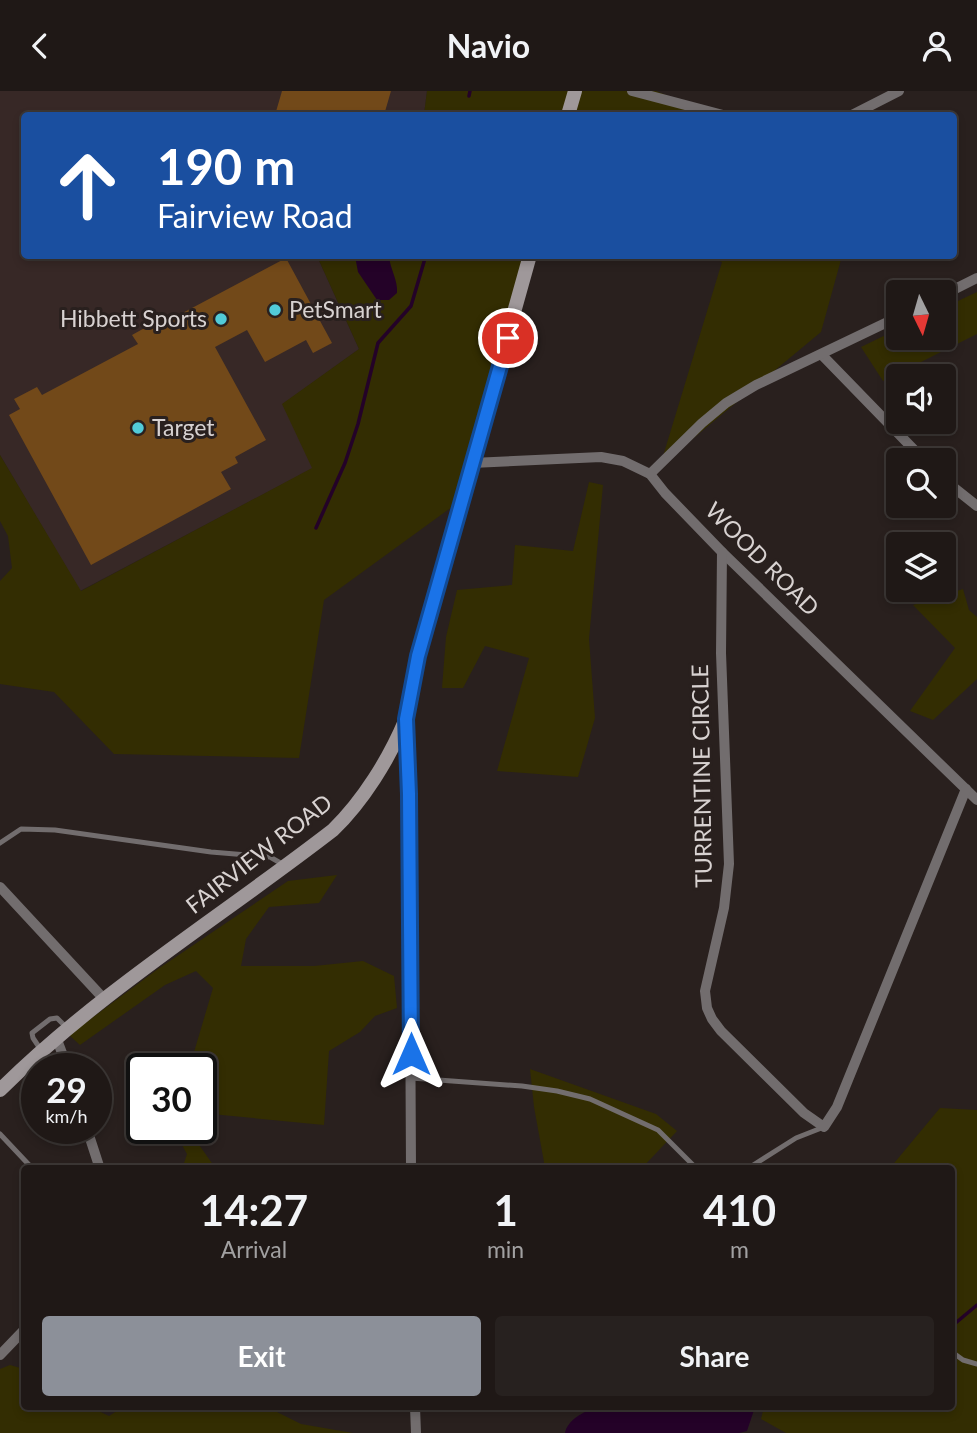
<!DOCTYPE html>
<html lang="en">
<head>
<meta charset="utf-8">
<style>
  :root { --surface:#1f1816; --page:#27211f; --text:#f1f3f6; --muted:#a1a0a1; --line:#3c3735; --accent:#8c9099 }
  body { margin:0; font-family:Lato,sans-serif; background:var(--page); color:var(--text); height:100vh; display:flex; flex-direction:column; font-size:26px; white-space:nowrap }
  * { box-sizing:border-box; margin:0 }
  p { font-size:23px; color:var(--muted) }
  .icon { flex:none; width:38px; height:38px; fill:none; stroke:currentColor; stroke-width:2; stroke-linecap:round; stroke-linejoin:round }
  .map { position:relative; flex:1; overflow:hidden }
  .drawer { position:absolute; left:21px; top:1074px; width:934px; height:245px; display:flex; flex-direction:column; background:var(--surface); border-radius:7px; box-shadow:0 4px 10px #0003,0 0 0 2px var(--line) }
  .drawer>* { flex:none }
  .banner { position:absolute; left:21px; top:21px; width:936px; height:147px; border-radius:7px; box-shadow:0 4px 10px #0003,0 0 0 2px var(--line); background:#1a4fa0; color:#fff; overflow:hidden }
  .needle { width:46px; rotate:175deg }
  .fabs { position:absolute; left:886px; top:189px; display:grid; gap:14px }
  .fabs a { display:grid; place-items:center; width:70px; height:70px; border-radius:7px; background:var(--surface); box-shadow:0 4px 10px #0003,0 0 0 2px var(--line); font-size:35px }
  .speed { position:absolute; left:21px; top:962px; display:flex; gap:14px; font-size:35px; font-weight:700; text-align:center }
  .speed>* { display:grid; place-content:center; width:91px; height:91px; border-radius:50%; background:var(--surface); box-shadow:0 4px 10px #0003,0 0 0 2px var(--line); line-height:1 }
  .speed small { font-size:18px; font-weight:400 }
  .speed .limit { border:4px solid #111; border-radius:10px; background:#fff; color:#111 }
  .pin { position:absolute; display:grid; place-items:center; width:60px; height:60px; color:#fff; margin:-30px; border:4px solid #fff; border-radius:50%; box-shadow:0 2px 7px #0007 }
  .me { position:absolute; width:77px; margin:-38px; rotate:0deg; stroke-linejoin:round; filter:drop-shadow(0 0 5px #0008) }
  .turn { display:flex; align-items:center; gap:24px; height:147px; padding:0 21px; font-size:32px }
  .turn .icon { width:91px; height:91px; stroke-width:2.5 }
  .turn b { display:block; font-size:49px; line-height:60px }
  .eta { display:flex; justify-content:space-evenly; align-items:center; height:119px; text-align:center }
  .eta b { font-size:42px; font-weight:700; line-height:49px }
  .primary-button { display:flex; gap:14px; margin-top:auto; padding:14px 21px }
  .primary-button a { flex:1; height:80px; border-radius:7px; background:var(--accent); color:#fff; font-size:28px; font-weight:700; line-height:80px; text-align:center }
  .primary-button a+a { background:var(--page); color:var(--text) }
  header { display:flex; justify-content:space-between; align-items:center; height:91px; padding:0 21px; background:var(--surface); font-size:32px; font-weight:700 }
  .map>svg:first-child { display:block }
  .built { fill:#372826 }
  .green { fill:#332d02 }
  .water { fill:#240228 }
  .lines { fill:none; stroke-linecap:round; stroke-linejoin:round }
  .stream { stroke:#240228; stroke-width:3.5 }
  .building { fill:#724919 }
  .lane { stroke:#726d6e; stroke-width:5 }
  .street { stroke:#726d6e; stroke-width:10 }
  .secondary { stroke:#9f989a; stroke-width:14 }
  .route-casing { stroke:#114b97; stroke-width:18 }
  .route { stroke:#1a73e8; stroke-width:12 }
  .poi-dot { fill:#52cbd8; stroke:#29201e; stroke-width:2.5 }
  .labels { text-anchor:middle; stroke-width:6; stroke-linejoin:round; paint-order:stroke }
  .poi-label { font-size:23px; fill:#d8d2d1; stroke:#29201e; text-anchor:start }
  .street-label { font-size:23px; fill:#d8d2d1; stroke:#29201e }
</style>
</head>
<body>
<header><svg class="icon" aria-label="back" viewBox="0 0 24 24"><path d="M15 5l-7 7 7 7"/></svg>Navio<svg class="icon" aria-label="person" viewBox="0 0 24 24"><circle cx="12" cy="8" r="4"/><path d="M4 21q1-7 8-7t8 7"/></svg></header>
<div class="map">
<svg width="977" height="1342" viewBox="0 0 977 1342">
  <rect width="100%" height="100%" fill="#29201e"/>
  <polygon class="built" points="0,0 427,0 424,24 24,24 24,164 317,165 359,258 283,313 313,377 80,500 0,364"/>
  <g class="green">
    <polygon points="427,0 656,0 716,24 424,24"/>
    <polygon points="317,165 529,165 456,413 324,509 299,667 114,663 54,601 0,593 0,490 12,477 8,445 0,430 0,364 81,500 312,377 282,313 359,258"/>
    <polygon points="707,165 842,165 821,241 660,375 722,171"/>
    <polygon points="977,201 977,243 883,290 861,256 898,238 898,247 943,247 943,217"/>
    <polygon points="589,391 603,394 589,548 595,627 578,686 497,680 529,567 485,555 463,597 442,597 446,546 457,499 512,494 515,454 573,460"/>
    <polygon points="963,498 969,519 977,526 977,588 933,629 910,620 955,557 913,514"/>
    <polygon points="337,784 319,812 269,816 246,848 241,875 314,875 363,870 394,885 397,917 375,925 360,941 329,960 324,1034 201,1022 201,978 189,978 213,897 196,880 165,894 80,954 69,944 158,878 288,790"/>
    <polygon points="530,978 656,1023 677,1040 641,1078 543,1078 544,1071 534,1016"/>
    <polygon points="940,1017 977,1019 977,1342 786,1342 761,1328 764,1316 952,1316 952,1078 880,1078 890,1077"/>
    <polygon points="173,1038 190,1038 190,1041 216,1078 182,1078 187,1063"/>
    <polygon points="10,1274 24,1278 24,1316 90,1316 109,1325 123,1316 267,1316 301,1333 353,1342 0,1342 0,1278"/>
  </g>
  <g class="water">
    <path d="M355,165H389C390,178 398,189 397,202L389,209H377L358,181Z"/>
    <path d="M595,1316H755L747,1340L739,1342H565C568,1328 583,1322 595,1316Z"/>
  </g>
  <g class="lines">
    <g class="stream">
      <polyline points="469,5 470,0"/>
      <polyline points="316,437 345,372 358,333 378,252 411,215 426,164"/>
      <polyline points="952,1235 977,1214"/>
    </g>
  </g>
  <g class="building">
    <polygon points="282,0 391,0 384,24 275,24"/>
    <polygon points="286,167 332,252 313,262 306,249 265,271 247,239 215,256 266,349 235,366 238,372 221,381 231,398 91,474 9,324 20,318 14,308 37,296 42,304 138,253 132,244 157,230 160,234"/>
  </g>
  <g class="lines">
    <g class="lane">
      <polyline points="0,752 21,738 55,739 211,761 270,766 284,774"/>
      <polyline points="41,959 33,947 32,942 50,928 57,927 67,937"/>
      <polyline points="411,987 522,995 557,1000 590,1008 658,1039 697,1078"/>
      <polyline points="0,1043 32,1077"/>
      <polyline points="747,1078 796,1047 824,1036"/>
      <polyline points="952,1261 963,1269 977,1273"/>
    </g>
    <g class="street">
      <polyline points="632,0 723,24"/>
      <polyline points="852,24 899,0"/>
      <polyline points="943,204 977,187"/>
      <polyline points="822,264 924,369"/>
      <polyline points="472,372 601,366 623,370 650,383 665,402 722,461 977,709"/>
      <polyline points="650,383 702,332 726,312 756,294 898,226"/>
      <polyline points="943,388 977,415"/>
      <polyline points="722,461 721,562 729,773 724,817 705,900 707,917 712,928 721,940 804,1022 824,1036 837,1016 966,698"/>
      <polyline points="406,629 409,703 411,1078"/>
      <polyline points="0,796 104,908"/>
      <polyline points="56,946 68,978"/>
      <polyline points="87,1038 100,1078"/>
      <polyline points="0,1264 24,1239"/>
      <polyline points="415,1316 416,1342"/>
    </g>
    <g class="secondary">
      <polyline points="568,24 575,0"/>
      <path d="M0,999C100,900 222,825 333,739C363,710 389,668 405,630C413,611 414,586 418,565L530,164"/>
    </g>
  </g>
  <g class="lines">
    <g class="route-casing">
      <polyline id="route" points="411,963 409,703 406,628 418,565 508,247"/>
    </g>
    <use href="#route" class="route"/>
  </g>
  <g class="poi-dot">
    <circle cx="275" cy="219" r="7"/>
    <circle cx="221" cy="228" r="7"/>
    <circle cx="138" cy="337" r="7"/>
  </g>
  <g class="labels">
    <g class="poi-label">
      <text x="289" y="227">PetSmart</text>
      <text x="207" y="236" text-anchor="end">Hibbett Sports</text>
      <text x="152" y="345">Target</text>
    </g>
    <g class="street-label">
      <text transform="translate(762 468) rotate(45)" y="8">WOOD ROAD</text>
      <text transform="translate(702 685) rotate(-91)" y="8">TURRENTINE CIRCLE</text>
      <text transform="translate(259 763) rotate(-38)" y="8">FAIRVIEW ROAD</text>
    </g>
  </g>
</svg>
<div class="fabs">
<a><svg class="needle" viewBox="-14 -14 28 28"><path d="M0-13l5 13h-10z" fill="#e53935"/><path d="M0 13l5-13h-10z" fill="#a1a0a1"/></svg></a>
<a><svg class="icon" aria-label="sound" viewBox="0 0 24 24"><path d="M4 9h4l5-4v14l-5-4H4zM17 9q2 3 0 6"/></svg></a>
<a><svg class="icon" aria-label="search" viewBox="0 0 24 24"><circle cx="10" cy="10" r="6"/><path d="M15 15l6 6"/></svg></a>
<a><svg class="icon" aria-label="layers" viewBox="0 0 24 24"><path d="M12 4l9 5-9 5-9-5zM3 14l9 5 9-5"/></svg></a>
</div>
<div class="speed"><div>29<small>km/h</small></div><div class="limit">30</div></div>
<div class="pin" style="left:508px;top:247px;background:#d93025"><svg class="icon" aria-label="arrive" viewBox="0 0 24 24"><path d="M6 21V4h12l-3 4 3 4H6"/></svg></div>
<svg class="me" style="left:411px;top:963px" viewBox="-20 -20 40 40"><path d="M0-17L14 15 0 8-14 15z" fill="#1a73e8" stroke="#fff" stroke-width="4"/></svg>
<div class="banner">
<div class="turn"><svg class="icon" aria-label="ahead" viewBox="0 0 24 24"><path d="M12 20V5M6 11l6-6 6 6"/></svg><div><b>190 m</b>Fairview Road</div></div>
</div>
<section class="drawer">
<div class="eta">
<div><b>14:27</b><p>Arrival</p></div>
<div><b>1</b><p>min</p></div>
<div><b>410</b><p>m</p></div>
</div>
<div class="primary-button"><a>Exit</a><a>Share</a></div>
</section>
</div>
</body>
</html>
